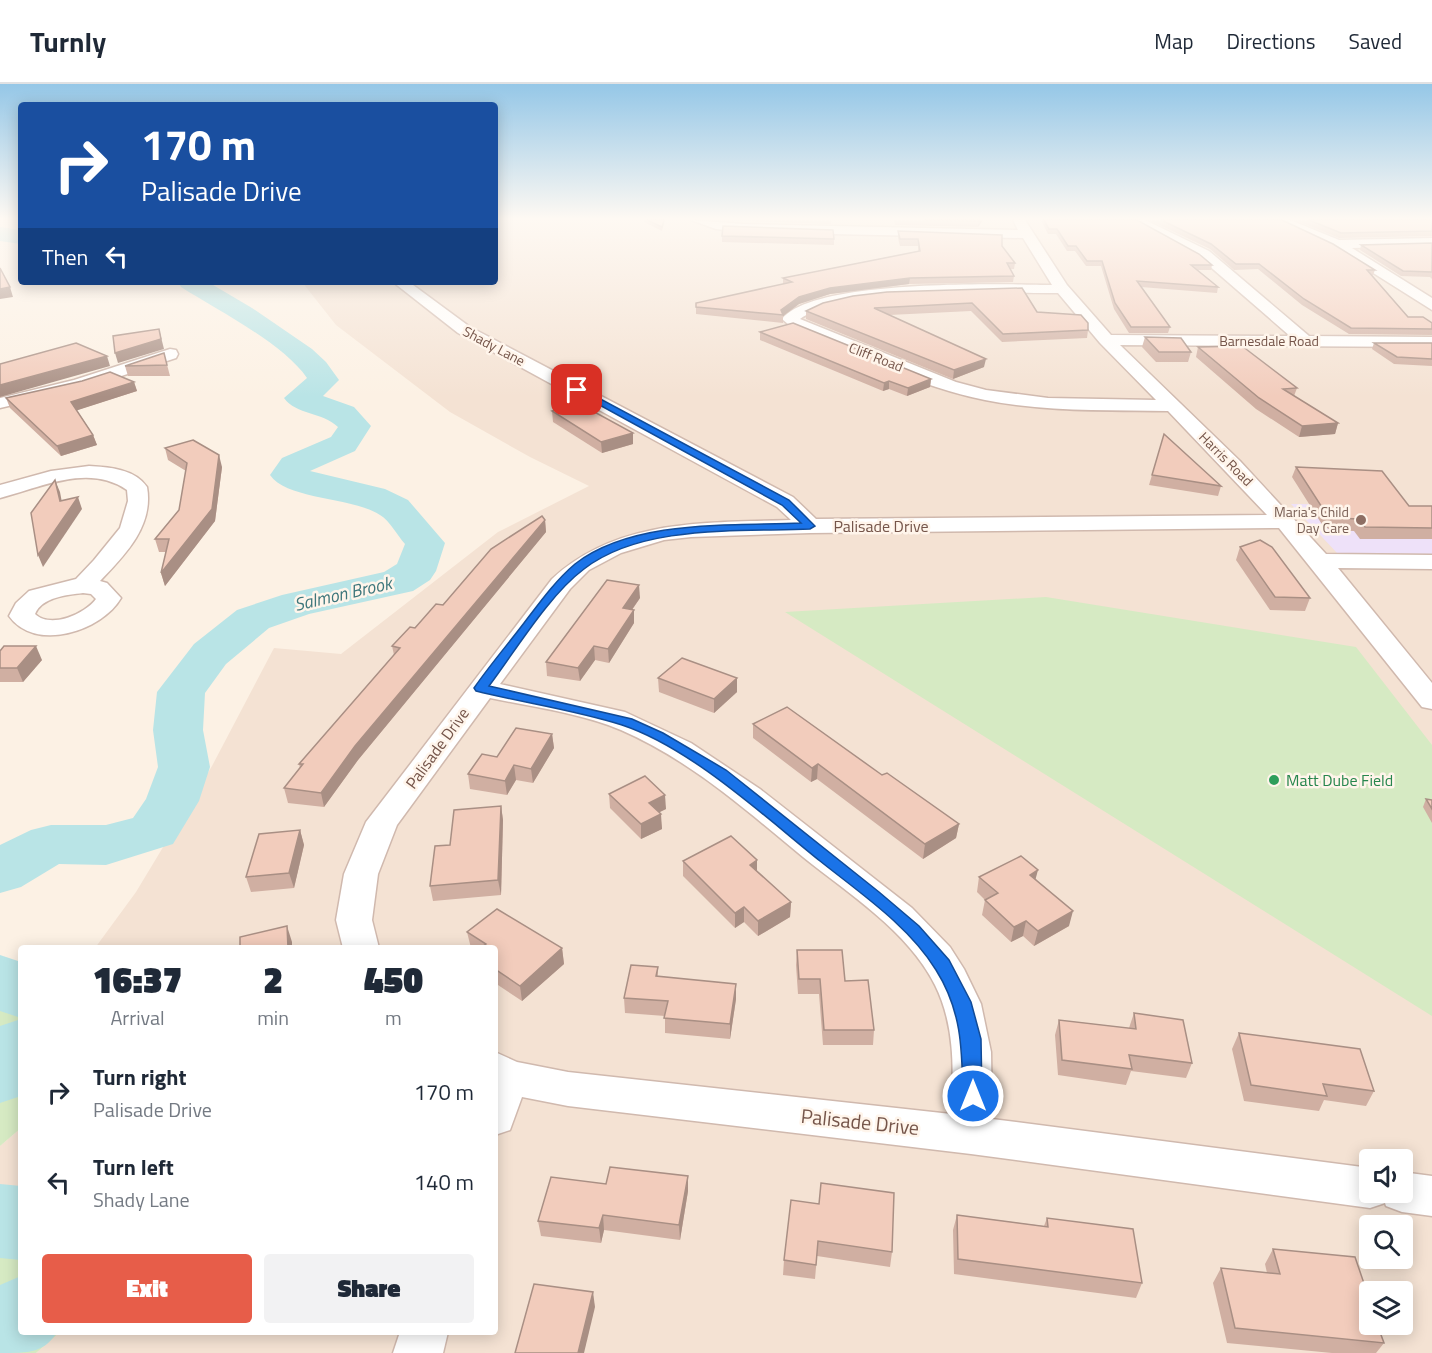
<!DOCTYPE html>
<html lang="en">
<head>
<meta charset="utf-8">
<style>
  :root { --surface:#fff; --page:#f2f2f3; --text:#1f2937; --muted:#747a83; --line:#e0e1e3; --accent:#e75d49 }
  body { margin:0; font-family:"Titillium Web",sans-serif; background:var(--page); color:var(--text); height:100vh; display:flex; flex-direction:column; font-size:22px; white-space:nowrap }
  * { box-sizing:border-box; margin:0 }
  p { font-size:20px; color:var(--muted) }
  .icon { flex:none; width:33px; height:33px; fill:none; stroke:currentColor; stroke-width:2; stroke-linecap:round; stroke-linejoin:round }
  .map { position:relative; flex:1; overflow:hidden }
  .sheet { position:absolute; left:18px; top:861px; width:480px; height:390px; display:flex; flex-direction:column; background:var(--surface); border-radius:6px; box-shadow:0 3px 15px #0003 }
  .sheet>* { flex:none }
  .banner { position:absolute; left:18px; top:18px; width:480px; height:183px; border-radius:6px; box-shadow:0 3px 15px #0003; background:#1a4fa0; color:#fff; overflow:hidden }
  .fabs { position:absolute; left:1359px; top:1065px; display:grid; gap:12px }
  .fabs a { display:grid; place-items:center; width:54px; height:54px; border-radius:6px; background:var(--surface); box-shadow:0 3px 15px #0003; font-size:30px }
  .pin { position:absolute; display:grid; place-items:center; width:51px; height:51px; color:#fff; margin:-26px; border-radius:12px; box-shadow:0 3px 9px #0006 }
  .me { position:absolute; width:66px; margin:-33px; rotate:0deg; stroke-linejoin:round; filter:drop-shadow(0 0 4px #0008) }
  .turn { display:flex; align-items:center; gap:21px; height:126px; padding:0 24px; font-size:27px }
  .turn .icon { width:78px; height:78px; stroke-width:2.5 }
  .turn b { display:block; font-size:42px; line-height:51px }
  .then { display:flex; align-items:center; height:57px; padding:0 24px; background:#0003; gap:12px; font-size:22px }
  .eta { display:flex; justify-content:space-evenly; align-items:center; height:102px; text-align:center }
  .eta b { font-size:36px; font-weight:800; line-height:42px }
  .primary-button { display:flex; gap:12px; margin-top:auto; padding:12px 24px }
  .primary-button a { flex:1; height:69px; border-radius:6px; background:var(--accent); color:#fff; font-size:24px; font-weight:800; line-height:69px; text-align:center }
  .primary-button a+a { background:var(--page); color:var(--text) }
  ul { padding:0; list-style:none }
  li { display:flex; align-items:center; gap:18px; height:90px; padding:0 24px }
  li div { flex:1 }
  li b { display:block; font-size:22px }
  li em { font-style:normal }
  header { display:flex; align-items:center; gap:36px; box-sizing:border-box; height:84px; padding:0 30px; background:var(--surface); border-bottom:2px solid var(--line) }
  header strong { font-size:28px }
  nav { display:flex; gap:33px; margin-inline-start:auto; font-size:21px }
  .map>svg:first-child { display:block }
  .residential { fill:#f4e2d3; fill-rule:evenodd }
  .education { fill:#eee1f9 }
  .green { fill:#d6eac3 }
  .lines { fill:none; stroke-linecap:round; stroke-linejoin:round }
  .river { fill:#b9e4e6; fill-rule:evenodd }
  .minor-casing { stroke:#d0b9ae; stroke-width:3 }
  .minor { fill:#fff; fill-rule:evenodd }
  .wall { fill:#d0afa2 }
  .shaded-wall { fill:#a98f84 }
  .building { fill:#f2ccbc; stroke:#a98f84; stroke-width:1.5 }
  .route { fill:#1a73e8; stroke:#114b97; stroke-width:1.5 }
  .education-dot { fill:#8d6e63; stroke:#fff5eb; stroke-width:2 }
  .leisure-dot { fill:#2e9e5b; stroke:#fff5eb; stroke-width:2 }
  .labels { text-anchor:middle; stroke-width:5; stroke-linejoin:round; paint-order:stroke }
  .far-street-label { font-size:14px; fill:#75554a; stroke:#fff5eb }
  .far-education-label { font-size:14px; fill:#785e54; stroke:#fff5eb; text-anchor:end }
  .street-label { font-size:16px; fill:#75554a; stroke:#fff5eb }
  .leisure-label { font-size:16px; fill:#27864d; stroke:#fff5eb; text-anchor:start }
  .water-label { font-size:18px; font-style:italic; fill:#3d767b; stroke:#fff5eb }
  .near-street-label { font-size:20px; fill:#75554a; stroke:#fff5eb }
</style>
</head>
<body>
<header>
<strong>Turnly</strong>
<nav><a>Map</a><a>Directions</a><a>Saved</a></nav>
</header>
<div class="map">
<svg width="1432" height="1269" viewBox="0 0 1432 1269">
  <rect width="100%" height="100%" fill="#fcf1e4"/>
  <g class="residential">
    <path d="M495,136H1432V1269H36L60,1248H495V864H95L136,808L212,682L274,564L341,570L498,448L589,402L530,373L450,328L336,241L302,198H495ZM1370,1076H1402V1108H1370ZM1370,1142H1402V1174H1370ZM1370,1208H1402V1240H1370Z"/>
    <polygon points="21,1044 21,1114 0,1113 0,1062"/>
  </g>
  <polygon class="education" points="1291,420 1399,421 1432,452 1432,470 1337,469"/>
  <g class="green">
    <polygon points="1046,513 1356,563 1432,661 1432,932 785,528"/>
    <polygon points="21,916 21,1044 0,1062 0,925"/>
    <polygon points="0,1113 21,1114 21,1248 60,1248 36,1269 0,1269"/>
  </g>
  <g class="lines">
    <g class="river">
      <polygon points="0,143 21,146 21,160 0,157"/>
      <path d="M178,198H208L252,224L312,265L326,278L339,296L323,312L354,323L371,342L355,367L310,387L385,405L408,416L445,459L436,487L430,496L413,507L309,530L269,544L226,580L205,609L203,646L210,683L199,717L173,760L106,781L59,780L21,803L0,809V761L31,746L51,741H106L133,734L146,715L158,683L153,646L157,608L194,560L237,526L282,511L384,488L397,480L405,460C397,451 390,437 380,431C353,413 287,416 270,391L282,374L331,353L338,343C323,328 296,331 284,314L307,294C283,259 217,226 181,203Z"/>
      <polygon points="0,871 21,878 21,934 0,927"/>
      <polygon points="21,935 21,1012 0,1019 0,942"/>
      <polygon points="0,1100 21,1102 21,1176 0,1174"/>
      <path d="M21,1192V1248H57C44,1269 29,1269 0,1269V1201Z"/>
    </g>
    <g class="minor-casing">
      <g id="minor">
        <path d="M691,136L743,140L1018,146L1013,136H1025L1067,201L1111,251L1290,252L1199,173L1130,136H1145L1209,167L1309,252L1432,253V263L1120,261L1240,377L1326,470L1432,471V485L1338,484L1432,599V625L1422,623L1279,444L810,449L691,453L664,456L621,469L589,486L570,505L500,600L625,628L691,659L760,705L912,824L950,863L964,885L981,920L991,968L992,1035L1370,1084V1108H1402V1088L1432,1092V1132L1402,1128L1386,1122L1385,1119L1370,1124L971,1070L568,1022L522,1013L510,1046L495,1051V968L517,978L568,988L951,1030C954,987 955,941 935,901C908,847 849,810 803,773C746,726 690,676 621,646C580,629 533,623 490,614L397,741L378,790L372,836L379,864H343L336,836L344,790L366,738L552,495C618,434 707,439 791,436L777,423L458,249L393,198H409L470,243L793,413L816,435L1267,431L1168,327C1107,326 1044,328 985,316C919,303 857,271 795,246L782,235C813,195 1000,200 1052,201L1023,154L743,148L716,145ZM1058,209L1100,259L1156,316L1048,314L986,306L956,298L800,235C847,203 998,209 1058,209Z"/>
        <polygon points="1274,136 1290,136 1339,156 1432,154 1432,162 1352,164 1432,214 1432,226 1332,163"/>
        <polygon points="170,265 176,266 178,270 176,274 85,304 0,324 0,314 74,296"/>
        <path d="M89,382C109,383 135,385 147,403C154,442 125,471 100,497L107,499L121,514C102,547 35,569 9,532L16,519L29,507L76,495L94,476L120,444L128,417L127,406C88,379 40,404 0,414V401L51,387ZM83,509L91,510L96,515C85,530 51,545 35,530C42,513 67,511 83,509Z"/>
        <polygon points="400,1248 448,1248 443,1269 393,1269"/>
      </g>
    </g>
    <use href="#minor" class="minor"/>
  </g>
  <g class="wall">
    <polygon points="644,136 665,136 662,147 644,138"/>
    <polygon points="724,136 831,136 831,140"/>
    <polygon points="894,136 983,136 978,143 895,141"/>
    <polygon points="1041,136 1137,136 1212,181 1211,186 1198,186 1218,203 1217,209 1141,203 1170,243 1168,249 1129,249 1114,225 1101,182 1086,182 1075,167 1067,167 1056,150 1048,150"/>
    <polygon points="1149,136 1282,136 1375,186 1373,191 1372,191 1408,233 1432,239 1432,251 1349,250 1302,221 1258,185 1234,186 1210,165"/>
    <polygon points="1295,136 1432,136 1432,152 1339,154"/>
    <polygon points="898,147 1002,162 1015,179 1014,185 1011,185 1014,192 1013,198 909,200 830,210 799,220 783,232 783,239 696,230 696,219 783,200 783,194 918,167 918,162 900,162 898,154"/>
    <polygon points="722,152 834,155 834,161 722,158"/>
    <polygon points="1432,159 1432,195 1430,193 1401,192 1360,166 1361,161"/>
    <polygon points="887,208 1037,228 1088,246 1087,254 1002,258 971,227 889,231 984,283 953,295 806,235 806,227"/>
    <polygon points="760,248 931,295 930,303 907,312 889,305 883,307 760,256"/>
    <polygon points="1145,253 1191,268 1188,278 1156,278 1142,263"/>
    <polygon points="1374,259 1432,259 1432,282 1394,280 1372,265"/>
    <polygon points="1198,263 1297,304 1294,312 1338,339 1335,350 1299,353 1256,325 1196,273"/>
    <polygon points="164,269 170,292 128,292 125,282"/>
    <polygon points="134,298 137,307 77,326 93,351 97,361 61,372 10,324 6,314"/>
    <polygon points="552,327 633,360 602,369 553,338"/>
    <polygon points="165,364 222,383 215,437 165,502 161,489 166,468 159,468 155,455 179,426 186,387 168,376"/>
    <polygon points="1296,383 1409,422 1432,422 1432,455 1360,455 1354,447 1331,446 1323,442 1292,393"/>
    <polygon points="1152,391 1221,402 1218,412 1149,401"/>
    <polygon points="545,436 546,448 358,676 324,723 288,719 284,704 300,684 299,680 394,571 392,562"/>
    <polygon points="1240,463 1310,514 1305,527 1270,526 1236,476"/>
    <polygon points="640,514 632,526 634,526 634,539 609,579 595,576 580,597 547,592 546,578"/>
    <polygon points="0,567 42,576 23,598 0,598"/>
    <polygon points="658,594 737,608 714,629 659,608"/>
    <polygon points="753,640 882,691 959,740 956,754 923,775 817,695 811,698 753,654"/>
    <polygon points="552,650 554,664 533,699 516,696 507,711 470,705 468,690 497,673"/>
    <polygon points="609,710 666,725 659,728 662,745 641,755 610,724"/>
    <polygon points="1426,715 1432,716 1432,739 1423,723"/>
    <polygon points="501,722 503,736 501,811 433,817 430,802 450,761"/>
    <polygon points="300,746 304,761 294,804 251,808 246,793"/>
    <polygon points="683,777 757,787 791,818 790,833 758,852 744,838 735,844 683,792"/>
    <polygon points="979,793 1036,795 1069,842 1034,862 1023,852 1011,858 982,831 985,816 977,808"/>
    <polygon points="467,848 562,864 564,880 522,917 495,899 495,864 471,864"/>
    <polygon points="797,866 845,897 874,946 873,961 823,961 819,910 798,910 796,881"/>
    <polygon points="658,883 658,893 736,900 736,915 730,955 665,949 665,932 625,929 624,914"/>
    <polygon points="1134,929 1192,979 1186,994 1131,987 1126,1001 1058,991 1055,951 1059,936 1129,944"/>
    <polygon points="1239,949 1374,1007 1366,1022 1324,1016 1319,1027 1244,1017 1232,965"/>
    <polygon points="606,1100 688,1107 680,1156 604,1146 601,1159 541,1152 538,1137"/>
    <polygon points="819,1120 892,1168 890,1183 817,1172 815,1195 783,1191 784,1176"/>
    <polygon points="957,1131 1044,1142 1047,1134 1142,1199 1136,1214 954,1190 953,1146"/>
    <polygon points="1273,1165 1384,1259 1376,1269 1332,1269 1227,1259 1213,1199 1221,1184 1267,1189 1265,1180"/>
  </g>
  <g class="shaded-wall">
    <polygon points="980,136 983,136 978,143 979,137"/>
    <polygon points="910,194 909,200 830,210 799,220 783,232 781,226 799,213 830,204"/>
    <polygon points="10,203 13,213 0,215 0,205"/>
    <polygon points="159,245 164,265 118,279 115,269"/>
    <polygon points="107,272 110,282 0,313 0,301"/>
    <polygon points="986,275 984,283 953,295 954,286"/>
    <polygon points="931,295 930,303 907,312 908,304"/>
    <polygon points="889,297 889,305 883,307 884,299"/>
    <polygon points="134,298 137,307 75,327 71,318"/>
    <polygon points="1338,339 1335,350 1299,353 1302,342"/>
    <polygon points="633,349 633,360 602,369 601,358"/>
    <polygon points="93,351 97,361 61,372 57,362"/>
    <polygon points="219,371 222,383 215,437 165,502 161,489"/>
    <polygon points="55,396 60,408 64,429 60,417"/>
    <polygon points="78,413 82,425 43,483 38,471"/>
    <polygon points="545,436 546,448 358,676 324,723 321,709 355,662"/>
    <polygon points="639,501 640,514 624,537 623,524"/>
    <polygon points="634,526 634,539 609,579 608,565"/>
    <polygon points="36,562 42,576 23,598 17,584"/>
    <polygon points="594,562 595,576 580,597 578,584"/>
    <polygon points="737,594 737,608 714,629 714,615"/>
    <polygon points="552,650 554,664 533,699 531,685"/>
    <polygon points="818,680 817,695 811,698 812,684"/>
    <polygon points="514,681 516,696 507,711 505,697"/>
    <polygon points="665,711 666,725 650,733 649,719"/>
    <polygon points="501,722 503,736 501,811 498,796"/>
    <polygon points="661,730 662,745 641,755 641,740"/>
    <polygon points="959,740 956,754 923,775 925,760"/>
    <polygon points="300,746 304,761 294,804 289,789"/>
    <polygon points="757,776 757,791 750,781"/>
    <polygon points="1038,786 1034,801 1030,791"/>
    <polygon points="791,818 790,833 758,852 758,837"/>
    <polygon points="744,823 744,838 735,844 735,829"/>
    <polygon points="1073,827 1069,842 1034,862 1038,847"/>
    <polygon points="1026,837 1023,852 1011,858 1014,843"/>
    <polygon points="287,842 292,858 292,864 288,864"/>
    <polygon points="562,864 564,880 522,917 520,902"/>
    <polygon points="736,900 736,915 730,955 730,940"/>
    <polygon points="688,1092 688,1107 680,1156 679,1141"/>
    <polygon points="603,1131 604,1146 601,1159 599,1144"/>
    <polygon points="593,1208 595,1223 584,1269 578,1269"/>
  </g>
  <g class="building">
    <polygon points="647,136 664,136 662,143"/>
    <polygon points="925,136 980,136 979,137"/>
    <polygon points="1044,136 1137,136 1199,170 1212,181 1191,181 1218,203 1137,197 1170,243 1131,243 1115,219 1102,177 1087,177 1076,162 1068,162 1057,145 1049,145"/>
    <polygon points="1161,136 1282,136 1333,160 1375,186 1367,186 1408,233 1423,233 1432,239 1432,245 1351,244 1304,215 1259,180 1236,180 1211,160"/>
    <polygon points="1309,136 1432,136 1432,147 1341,149"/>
    <polygon points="723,142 833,146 834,155 722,152"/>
    <polygon points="898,147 1002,151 1002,162 1015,179 1007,179 1014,192 910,194 830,204 799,213 781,226 783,231 696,223 696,219 792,198 783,194 920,167 918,155 900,155"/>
    <polygon points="1432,159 1432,188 1403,187 1361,161"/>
    <polygon points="0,184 10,203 0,205"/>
    <polygon points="1022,204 1037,228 1081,231 1088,239 1088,246 1003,250 972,219 874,224 986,275 954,286 806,227 823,219 853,212 887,208"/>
    <polygon points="793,239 931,295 908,304 889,297 884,299 760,248"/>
    <polygon points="159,245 161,255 115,269 113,252"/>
    <polygon points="1145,253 1181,254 1191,268 1159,268"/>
    <polygon points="76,259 107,272 0,301 0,280"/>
    <polygon points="1374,259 1432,259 1432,275 1397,273"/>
    <polygon points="1242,262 1297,304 1283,305 1338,339 1302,342 1259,314 1198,263"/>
    <polygon points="164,269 167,281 125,282"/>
    <polygon points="110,288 134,298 71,318 93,351 57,362 6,314 82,297"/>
    <polygon points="578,319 633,349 601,358 552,327"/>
    <polygon points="1164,350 1221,402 1152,391"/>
    <polygon points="193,356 219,371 212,425 161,489 169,455 155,455 179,426 187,379 165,364"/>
    <polygon points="1296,383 1382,387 1409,422 1432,422 1432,444 1365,443 1359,435 1335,434 1327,431"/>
    <polygon points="55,396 60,417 78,413 38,471 31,429"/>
    <polygon points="542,432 545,436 355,662 321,709 284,704 303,680 299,680 400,564 392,562 410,543 415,544 436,520 443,521 491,465"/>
    <polygon points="1260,456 1272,463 1310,514 1275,513 1240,463"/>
    <polygon points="607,496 639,501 623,524 634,526 608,565 594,562 578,584 546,578"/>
    <polygon points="4,562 36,562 17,584 0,584 0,567"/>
    <polygon points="682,574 737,594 714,615 658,594"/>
    <polygon points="787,623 882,691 887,689 959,740 925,760 818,680 812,684 753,640"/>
    <polygon points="516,644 552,650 531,685 514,681 505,697 468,690 482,670 497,673"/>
    <polygon points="645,692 665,711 649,719 661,730 641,740 609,710"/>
    <polygon points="1426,715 1432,716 1432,725"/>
    <polygon points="501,722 498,796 430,802 435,762 450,761 454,726"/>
    <polygon points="300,746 289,789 246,793 259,750"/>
    <polygon points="731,752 757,776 750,781 791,818 758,837 744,823 735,829 683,777"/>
    <polygon points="1021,772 1038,786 1030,791 1073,827 1038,847 1026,837 1014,843 985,816 998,809 979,793"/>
    <polygon points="497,825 562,864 520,902 495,885 495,864 480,864 486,860 467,848"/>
    <polygon points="287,842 288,864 240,864 240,853"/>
    <polygon points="797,866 842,866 845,897 868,896 874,946 824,946 820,895 799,895"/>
    <polygon points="631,881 658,883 656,892 736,900 730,940 664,934 668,917 624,914"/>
    <polygon points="1134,929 1183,936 1192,979 1129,971 1132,985 1062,976 1059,936 1136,945"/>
    <polygon points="1239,949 1360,965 1374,1007 1323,1000 1327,1012 1251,1001"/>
    <polygon points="610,1083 688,1092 679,1141 603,1131 599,1144 538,1137 551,1093 606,1100"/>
    <polygon points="821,1099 894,1109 892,1168 818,1157 816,1181 784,1176 791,1116 819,1120"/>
    <polygon points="957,1131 1048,1143 1047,1134 1133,1145 1142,1199 958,1175"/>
    <polygon points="1273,1165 1355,1173 1370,1217 1370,1240 1377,1240 1384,1259 1235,1244 1221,1184 1280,1190"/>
    <polygon points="534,1200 593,1208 578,1269 515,1269"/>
  </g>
  <linearGradient id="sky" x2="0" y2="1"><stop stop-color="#95c7e7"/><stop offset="0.43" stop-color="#fef9f3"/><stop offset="1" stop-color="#fef9f3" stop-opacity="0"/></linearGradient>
  <rect width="1432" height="313" fill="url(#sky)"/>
  <path class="route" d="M574,304H580L789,416L815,442L810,445C740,448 642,440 584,485C549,511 516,566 489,602L632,635L663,649L726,686L879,808L919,842L949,876L971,918L981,955L982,1012L980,1018L973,1021L966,1018L963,1012C962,966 962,927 936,886C909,842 860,809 820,777C764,732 691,664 622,641C575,626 524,619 476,607L474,604C490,581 508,560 524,539C540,518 555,497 575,480C633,435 732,442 801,439L782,421L574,307Z"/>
  <circle class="education-dot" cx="1361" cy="436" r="6"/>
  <circle class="leisure-dot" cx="1274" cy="696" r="6"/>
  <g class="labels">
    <g class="far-street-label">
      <text x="1269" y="262">Barnesdale Road</text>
      <text transform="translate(494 262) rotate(28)" y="5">Shady Lane</text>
      <text transform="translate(876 273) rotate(21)" y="5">Cliff Road</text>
      <text transform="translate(1226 375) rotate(45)" y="5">Harris Road</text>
    </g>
    <g class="far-education-label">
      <text x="1349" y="433">Maria's Child<tspan x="1349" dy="16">Day Care</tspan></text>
    </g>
    <g class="street-label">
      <text x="881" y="448">Palisade Drive</text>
      <text transform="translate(437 664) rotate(-54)" y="6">Palisade Drive</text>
    </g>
    <g class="leisure-label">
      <text x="1286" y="702">Matt Dube Field</text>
    </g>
    <g class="water-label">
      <text transform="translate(343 510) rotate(-13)" y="6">Salmon Brook</text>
    </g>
    <g class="near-street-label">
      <text transform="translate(860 1038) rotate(6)" y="7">Palisade Drive</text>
    </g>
  </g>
</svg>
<div class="fabs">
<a><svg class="icon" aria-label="sound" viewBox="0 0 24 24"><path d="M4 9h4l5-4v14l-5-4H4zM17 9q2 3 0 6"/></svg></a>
<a><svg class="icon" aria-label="search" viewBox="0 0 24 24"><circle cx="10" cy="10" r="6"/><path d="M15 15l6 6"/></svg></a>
<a><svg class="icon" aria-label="layers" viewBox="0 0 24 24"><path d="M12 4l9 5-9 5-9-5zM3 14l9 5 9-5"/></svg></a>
</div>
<div class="pin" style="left:577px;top:306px;background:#d93025"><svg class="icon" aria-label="arrive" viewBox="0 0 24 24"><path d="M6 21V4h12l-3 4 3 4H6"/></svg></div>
<svg class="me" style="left:973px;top:1012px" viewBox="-20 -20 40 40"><circle r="17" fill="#1a73e8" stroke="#fff" stroke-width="3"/><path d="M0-11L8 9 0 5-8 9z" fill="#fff"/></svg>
<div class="banner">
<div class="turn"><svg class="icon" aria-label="right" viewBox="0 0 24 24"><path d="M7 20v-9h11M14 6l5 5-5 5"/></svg><div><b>170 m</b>Palisade Drive</div></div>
<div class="then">Then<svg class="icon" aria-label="left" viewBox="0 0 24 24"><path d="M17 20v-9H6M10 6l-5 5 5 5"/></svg></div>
</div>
<section class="sheet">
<div class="eta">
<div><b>16:37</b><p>Arrival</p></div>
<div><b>2</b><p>min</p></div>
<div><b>450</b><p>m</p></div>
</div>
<ul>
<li><svg class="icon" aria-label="right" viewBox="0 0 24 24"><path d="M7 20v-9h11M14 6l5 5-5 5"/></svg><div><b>Turn right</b><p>Palisade Drive</p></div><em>170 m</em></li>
<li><svg class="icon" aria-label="left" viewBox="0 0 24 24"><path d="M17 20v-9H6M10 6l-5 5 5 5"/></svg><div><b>Turn left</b><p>Shady Lane</p></div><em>140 m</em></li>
</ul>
<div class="primary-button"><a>Exit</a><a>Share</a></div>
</section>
</div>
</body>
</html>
